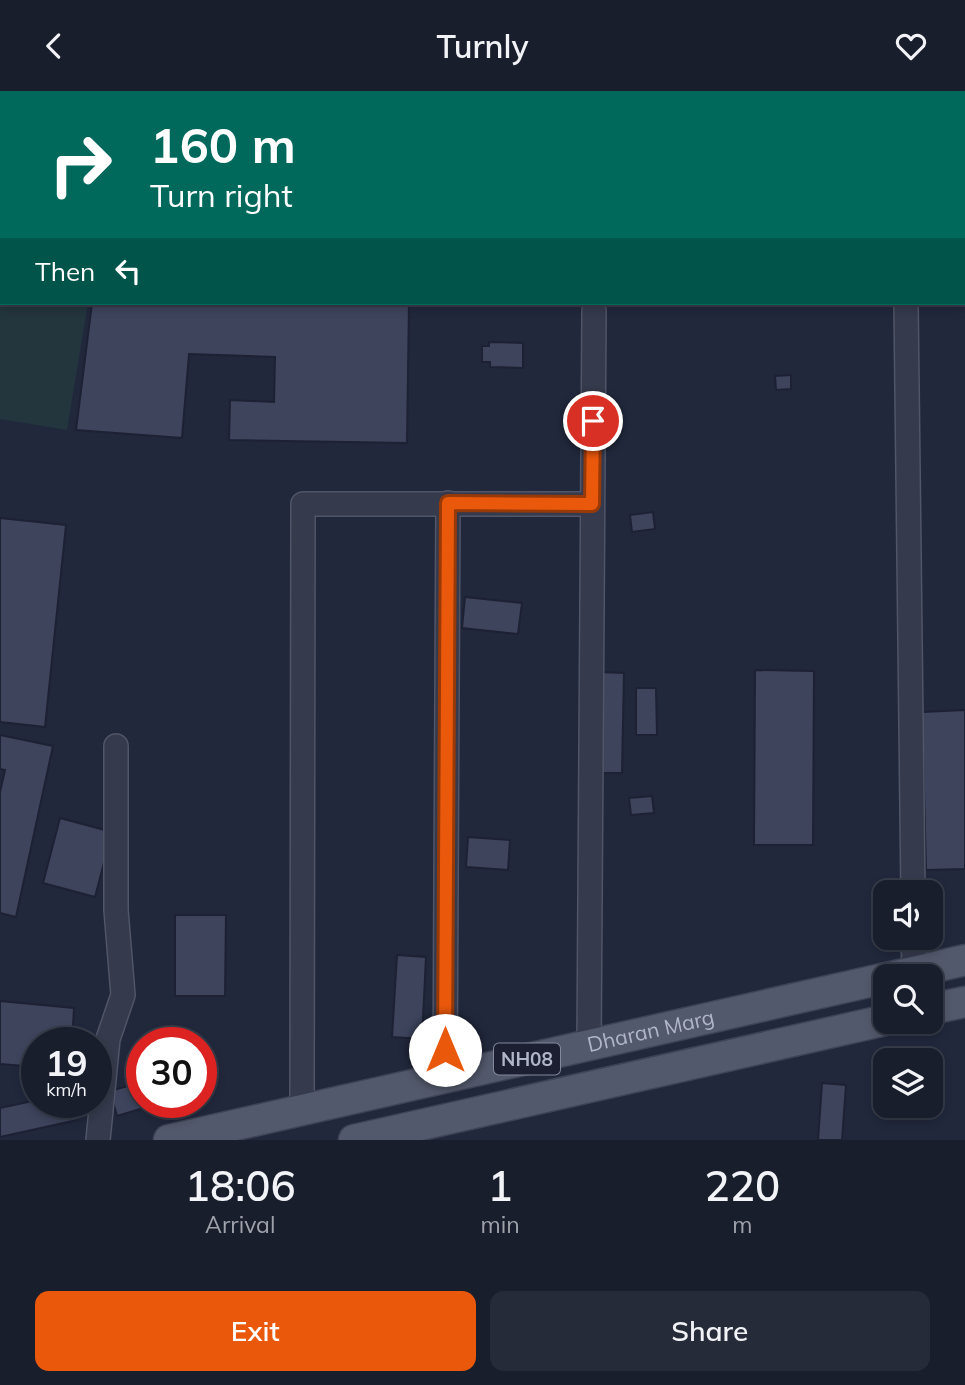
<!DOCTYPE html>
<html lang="en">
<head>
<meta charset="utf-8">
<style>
  :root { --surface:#191e2d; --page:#262b39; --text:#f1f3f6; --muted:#9fa2aa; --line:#373c49; --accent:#ea580c }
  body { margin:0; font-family:Mulish,sans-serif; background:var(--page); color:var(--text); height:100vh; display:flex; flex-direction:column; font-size:26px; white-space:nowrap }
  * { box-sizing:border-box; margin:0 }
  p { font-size:23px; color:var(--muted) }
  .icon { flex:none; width:38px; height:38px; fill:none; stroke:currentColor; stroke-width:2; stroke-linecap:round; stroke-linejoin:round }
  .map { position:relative; height:1049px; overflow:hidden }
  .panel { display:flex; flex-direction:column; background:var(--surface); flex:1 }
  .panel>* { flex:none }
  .guide { position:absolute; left:0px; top:0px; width:966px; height:214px; box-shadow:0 4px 10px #0003,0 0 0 2px var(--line); background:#00695c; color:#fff; overflow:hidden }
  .tools { position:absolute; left:873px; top:789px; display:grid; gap:14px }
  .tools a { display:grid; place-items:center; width:70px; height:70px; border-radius:14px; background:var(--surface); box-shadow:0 4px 10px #0003,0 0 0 2px var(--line); font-size:35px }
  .speed { position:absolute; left:21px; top:936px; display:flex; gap:14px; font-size:35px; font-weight:700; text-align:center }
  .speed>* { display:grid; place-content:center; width:91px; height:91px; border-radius:50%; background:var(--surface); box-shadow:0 4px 10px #0003,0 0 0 2px var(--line); line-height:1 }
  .speed small { font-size:18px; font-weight:400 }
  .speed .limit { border:10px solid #d22; background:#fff; color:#111 }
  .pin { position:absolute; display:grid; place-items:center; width:60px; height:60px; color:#fff; margin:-30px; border:4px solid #fff; border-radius:50%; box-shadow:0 2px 7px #0007 }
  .me { position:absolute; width:77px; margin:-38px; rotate:0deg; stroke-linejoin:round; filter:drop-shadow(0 0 5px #0008) }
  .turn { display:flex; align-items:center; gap:24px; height:147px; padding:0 35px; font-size:32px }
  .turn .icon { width:91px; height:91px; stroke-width:2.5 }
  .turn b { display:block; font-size:49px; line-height:60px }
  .then { display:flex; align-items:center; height:66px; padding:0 35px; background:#0003; gap:14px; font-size:26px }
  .eta { display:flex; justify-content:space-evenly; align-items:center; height:119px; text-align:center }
  .eta b { font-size:42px; font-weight:600; line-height:49px }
  .action { display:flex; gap:14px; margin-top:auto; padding:14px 35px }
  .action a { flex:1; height:80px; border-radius:14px; background:var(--accent); color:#fff; font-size:28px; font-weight:600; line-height:80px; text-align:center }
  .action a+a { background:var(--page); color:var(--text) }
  header { display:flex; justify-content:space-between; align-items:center; height:91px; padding:0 35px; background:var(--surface); font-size:32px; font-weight:600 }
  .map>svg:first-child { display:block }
  .green { fill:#23353d }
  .building { fill:#3d445c; stroke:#1d2133; stroke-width:2 }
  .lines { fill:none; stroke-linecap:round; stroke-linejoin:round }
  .minor-casing { stroke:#505567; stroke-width:26 }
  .major-casing { stroke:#3e4355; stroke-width:33 }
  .minor { stroke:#353a4c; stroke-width:23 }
  .major { stroke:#53596c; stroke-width:30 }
  .route-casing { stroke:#983908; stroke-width:18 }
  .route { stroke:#ea580c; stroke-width:12 }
  .labels { text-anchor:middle; stroke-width:7; stroke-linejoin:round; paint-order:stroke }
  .shield { fill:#1b1f31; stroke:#83889b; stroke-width:2 }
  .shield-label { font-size:19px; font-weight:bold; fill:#b0b5c8 }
  .street-label { font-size:21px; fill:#b0b5c8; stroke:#1b1f31 }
</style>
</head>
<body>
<header><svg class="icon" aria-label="back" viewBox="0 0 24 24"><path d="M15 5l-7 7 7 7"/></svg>Turnly<svg class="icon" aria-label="heart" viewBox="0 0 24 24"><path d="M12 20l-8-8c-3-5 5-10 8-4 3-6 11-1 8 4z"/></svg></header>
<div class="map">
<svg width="965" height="1049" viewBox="0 0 965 1049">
  <rect width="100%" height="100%" fill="#21283c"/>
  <g class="green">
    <polygon points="0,0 555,0 570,2 2,2 2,212 88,212 67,339 0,328"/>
    <polygon points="663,0 965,0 965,88 964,2"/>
  </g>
  <g class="building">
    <polygon points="92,212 409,212 407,352 229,349 230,309 274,311 275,266 189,263 182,347 76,339"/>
    <polygon points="489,251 523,252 523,277 490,276 490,271 482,271 482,255 489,255"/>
    <polygon points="791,284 791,298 776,299 775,285"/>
    <polygon points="653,421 655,438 632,441 630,424"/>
    <polygon points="0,427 66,434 45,636 0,631"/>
    <polygon points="465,506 522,512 518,543 462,537"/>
    <polygon points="755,579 814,580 813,754 754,754"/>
    <polygon points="598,581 624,582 622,682 596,682"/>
    <polygon points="636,597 656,597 657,644 636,644"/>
    <polygon points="965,619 965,778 926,779 922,621"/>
    <polygon points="0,644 53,655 16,826 0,822 0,701 5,679 0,678"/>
    <polygon points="652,705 654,722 631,724 629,707"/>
    <polygon points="60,727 112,741 95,806 43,792"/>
    <polygon points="468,746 510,749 508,779 466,776"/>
    <polygon points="175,824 226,824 225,905 175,905"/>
    <polygon points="397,864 426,866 422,948 392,946"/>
    <polygon points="0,910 74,917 72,952 37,952 37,976 0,973"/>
    <polygon points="142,991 142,1012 157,1013 117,1025 110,1000"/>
    <polygon points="822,992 846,994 842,1049 818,1049"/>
    <polygon points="37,1009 37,1012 73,1012 77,1029 0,1046 0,1017"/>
  </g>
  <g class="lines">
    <g class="minor-casing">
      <g id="minor">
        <polyline points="740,2 740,0"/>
        <polyline points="912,2 912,0"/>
        <polyline points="964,88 965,88"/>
        <polyline points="906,212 913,802"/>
        <polyline points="913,847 914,880"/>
        <polyline points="589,954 594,220"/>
        <polyline points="445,986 448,412"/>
        <polyline points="302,1019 303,413 592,413"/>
        <polyline points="98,1049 108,948 123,904 116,819 116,655"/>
      </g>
    </g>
    <g class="major-casing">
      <g id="major">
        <polyline points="891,886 965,869"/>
        <polyline points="931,918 965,911"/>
        <path id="s1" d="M169,1049L886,887"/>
        <polyline points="354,1049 886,929"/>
      </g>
    </g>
    <use href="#minor" class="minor"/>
    <use href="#major" class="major"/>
  </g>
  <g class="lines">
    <g class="route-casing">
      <polyline id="route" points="445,959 448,412 592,413 593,330"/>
    </g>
    <use href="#route" class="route"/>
  </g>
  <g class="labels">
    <rect class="shield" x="494" y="952.5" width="66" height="31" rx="5"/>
    <g class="shield-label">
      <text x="527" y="975">NH08</text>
    </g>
    <g class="street-label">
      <text dy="7" stroke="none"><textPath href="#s1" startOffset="494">Dharan Marg</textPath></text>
    </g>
  </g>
</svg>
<div class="tools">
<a><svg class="icon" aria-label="sound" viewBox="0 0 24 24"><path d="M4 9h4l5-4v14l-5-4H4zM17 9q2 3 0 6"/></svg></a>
<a><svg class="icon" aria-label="search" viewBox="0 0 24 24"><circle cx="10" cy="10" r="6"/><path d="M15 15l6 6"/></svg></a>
<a><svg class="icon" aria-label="layers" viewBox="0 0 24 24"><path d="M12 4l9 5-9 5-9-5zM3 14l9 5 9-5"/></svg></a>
</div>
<div class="speed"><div>19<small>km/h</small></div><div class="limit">30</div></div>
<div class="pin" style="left:593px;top:330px;background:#d93025"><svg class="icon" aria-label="arrive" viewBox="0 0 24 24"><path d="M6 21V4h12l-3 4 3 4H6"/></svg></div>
<svg class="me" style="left:445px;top:959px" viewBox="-20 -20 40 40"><circle r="19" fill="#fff"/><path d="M0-13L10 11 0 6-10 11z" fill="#ea580c"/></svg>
<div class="guide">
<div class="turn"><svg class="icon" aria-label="right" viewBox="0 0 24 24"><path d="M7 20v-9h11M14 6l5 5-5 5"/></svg><div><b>160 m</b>Turn right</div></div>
<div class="then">Then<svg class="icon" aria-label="left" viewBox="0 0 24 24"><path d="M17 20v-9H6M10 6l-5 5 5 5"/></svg></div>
</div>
</div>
<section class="panel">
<div class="eta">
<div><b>18:06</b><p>Arrival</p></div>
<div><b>1</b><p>min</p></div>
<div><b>220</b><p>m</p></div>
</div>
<div class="action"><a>Exit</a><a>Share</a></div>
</section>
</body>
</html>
